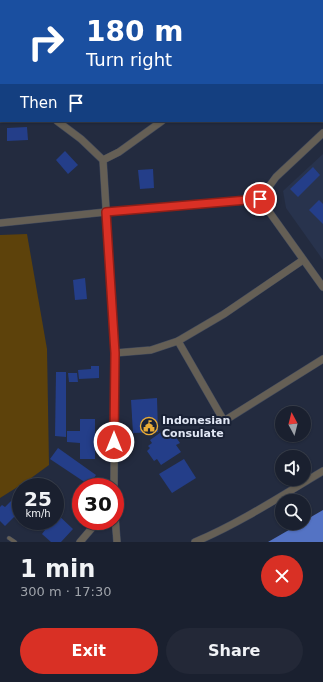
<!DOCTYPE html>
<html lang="en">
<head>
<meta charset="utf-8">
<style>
  :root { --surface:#1a202f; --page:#232837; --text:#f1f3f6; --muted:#9fa3aa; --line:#383e4b; --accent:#d93025 }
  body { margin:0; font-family:"DejaVu Sans",sans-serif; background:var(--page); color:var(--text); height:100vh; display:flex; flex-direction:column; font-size:15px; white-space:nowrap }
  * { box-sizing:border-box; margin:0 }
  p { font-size:13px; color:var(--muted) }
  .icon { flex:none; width:22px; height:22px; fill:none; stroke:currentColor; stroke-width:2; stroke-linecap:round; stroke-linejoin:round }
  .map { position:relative; height:542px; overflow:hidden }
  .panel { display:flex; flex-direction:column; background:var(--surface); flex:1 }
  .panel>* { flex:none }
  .hud { position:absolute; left:0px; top:0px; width:323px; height:122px; box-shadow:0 1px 3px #0004,0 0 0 1px var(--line); background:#1a4fa0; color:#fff; overflow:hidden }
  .needle { width:26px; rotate:353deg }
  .buttons { position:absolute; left:275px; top:406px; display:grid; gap:8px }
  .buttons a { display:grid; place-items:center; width:36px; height:36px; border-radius:50%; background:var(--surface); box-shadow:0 1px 3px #0004,0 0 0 1px var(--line); font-size:20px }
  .speed { position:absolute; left:12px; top:478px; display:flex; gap:8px; font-size:20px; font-weight:700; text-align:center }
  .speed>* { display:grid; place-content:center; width:52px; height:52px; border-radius:50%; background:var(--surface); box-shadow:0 1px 3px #0004,0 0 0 1px var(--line); line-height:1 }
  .speed small { font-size:10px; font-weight:400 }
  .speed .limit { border:6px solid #d22; background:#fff; color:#111 }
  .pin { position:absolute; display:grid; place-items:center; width:34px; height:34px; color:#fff; margin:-17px; border:2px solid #fff; border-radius:50%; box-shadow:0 1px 4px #0007 }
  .me { position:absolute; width:44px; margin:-22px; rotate:0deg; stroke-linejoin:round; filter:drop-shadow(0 0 3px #0008) }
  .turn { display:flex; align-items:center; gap:14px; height:84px; padding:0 20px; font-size:18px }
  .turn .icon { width:52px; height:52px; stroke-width:2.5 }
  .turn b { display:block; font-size:28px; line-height:34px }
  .then { display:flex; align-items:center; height:38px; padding:0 20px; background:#0003; gap:8px; font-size:15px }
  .round { display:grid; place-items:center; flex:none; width:42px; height:42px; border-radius:21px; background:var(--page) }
  .headline { display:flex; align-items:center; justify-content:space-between; height:68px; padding:0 20px }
  h1 { font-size:24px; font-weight:800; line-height:30px }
  .cta { display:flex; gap:8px; margin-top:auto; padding:8px 20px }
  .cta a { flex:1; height:46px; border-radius:24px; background:var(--accent); color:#fff; font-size:16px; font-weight:800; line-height:46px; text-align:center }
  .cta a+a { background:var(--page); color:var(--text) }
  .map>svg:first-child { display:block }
  .built { fill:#28334d }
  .green { fill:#5d420b }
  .water { fill:#5473c4 }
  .building { fill:#243e89 }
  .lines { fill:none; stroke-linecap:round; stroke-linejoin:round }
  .service-casing { stroke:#41495c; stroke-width:4.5 }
  .minor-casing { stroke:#41495c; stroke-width:8 }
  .service { stroke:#655f55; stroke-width:3.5 }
  .minor { stroke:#655f55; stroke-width:7 }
  .route-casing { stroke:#8d1f18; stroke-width:10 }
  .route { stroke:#d93025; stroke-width:7 }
  .labels { text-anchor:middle; stroke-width:4; stroke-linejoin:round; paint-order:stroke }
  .poi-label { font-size:11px; font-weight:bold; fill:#e0e6f4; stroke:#192135; text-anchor:start }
</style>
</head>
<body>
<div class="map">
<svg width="323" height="542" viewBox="0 0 323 542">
  <rect width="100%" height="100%" fill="#232b3f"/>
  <polygon class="built" points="323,154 323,260 286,208 283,191"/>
  <polygon class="green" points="27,234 47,349 49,465 27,481 0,498 0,235"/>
  <polygon class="water" points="323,510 323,542 268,542 301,523 304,523 304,521"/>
  <g class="building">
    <polygon points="27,127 28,140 7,141 7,128"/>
    <polygon points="65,151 78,165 68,174 56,160"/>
    <polygon points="313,167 320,175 298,197 290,189"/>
    <polygon points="153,169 154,188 140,189 138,170"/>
    <polygon points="319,200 323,204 323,224 309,210"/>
    <polygon points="85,278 87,299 75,300 73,280"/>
    <polygon points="91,366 99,366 99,378 79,379 78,370 91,369"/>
    <polygon points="56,372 66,372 66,437 55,436"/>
    <polygon points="68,373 77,373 78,382 69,382"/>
    <polygon points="157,398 158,432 133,433 131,400"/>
    <polygon points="80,419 95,419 95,459 80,459 80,443 67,442 67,431 80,431"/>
    <polygon points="164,430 168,437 173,433 180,443 176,445 181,452 161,465 157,459 154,461 147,451 150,448 148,446 152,443 150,440"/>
    <polygon points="58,448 96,475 89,485 50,459"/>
    <polygon points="184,459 196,478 172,493 159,474"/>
    <polygon points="21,493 21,503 14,496"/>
    <polygon points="14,498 21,504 21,515 17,519 14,517 5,526 0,521 0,507 2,505 5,507"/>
    <polygon points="55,512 73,529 61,542 51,542 42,534 45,530 39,524 41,521 55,521"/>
  </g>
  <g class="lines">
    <g class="service-casing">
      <polyline id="service" points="9,538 15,542"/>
    </g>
    <g class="minor-casing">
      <g id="minor">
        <polyline points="308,1 309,0"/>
        <polyline points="322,10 323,9"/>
        <polyline points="0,79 1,80"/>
        <polyline points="57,121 81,139 103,160 115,353 114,487"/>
        <polyline points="103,160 119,152 162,121"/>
        <polyline points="260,199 276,177 323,133"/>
        <polyline points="0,223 106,212 260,199 323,287"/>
        <polyline points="178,341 224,421 323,359"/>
        <polyline points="115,353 151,350 178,341 224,314 303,260"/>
        <polyline points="115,516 117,542"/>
        <polyline points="80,542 98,521"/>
        <path d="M195,542C240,523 281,496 323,471"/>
      </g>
    </g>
    <use href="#service" class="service"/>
    <use href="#minor" class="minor"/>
  </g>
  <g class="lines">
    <g class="route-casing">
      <polyline id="route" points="114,442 115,353 106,212 260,199"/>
    </g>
    <use href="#route" class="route"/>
  </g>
  <defs>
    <g id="civic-ring" transform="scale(0.9)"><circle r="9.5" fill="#192135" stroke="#e8ab37" stroke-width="1.5"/><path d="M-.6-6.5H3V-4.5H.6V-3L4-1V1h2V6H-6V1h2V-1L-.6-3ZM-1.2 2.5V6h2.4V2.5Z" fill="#e8ab37"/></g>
  </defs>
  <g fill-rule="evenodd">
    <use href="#civic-ring" x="149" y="426"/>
  </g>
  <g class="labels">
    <g class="poi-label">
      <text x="162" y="424">Indonesian<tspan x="162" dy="13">Consulate</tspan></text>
    </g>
  </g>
</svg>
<div class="buttons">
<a><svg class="needle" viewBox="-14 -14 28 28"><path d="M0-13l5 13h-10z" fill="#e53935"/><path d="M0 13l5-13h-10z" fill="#9fa3aa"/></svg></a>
<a><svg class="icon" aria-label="sound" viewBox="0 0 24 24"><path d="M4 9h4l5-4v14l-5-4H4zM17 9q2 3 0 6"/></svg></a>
<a><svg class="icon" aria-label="search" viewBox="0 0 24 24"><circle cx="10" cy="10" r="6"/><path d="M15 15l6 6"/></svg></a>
</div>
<div class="speed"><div>25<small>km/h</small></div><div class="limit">30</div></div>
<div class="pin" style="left:260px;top:199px;background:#d93025"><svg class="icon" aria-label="arrive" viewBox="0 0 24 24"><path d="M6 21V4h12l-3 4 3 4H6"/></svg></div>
<svg class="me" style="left:114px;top:442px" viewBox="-20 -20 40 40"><circle r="17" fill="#d93025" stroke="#fff" stroke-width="3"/><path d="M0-11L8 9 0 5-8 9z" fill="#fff"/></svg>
<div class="hud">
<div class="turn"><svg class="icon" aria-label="right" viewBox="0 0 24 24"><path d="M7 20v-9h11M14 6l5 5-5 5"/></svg><div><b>180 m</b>Turn right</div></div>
<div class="then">Then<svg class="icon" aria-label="arrive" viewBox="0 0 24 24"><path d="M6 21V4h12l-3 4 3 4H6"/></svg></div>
</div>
</div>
<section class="panel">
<div class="headline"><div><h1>1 min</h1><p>300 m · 17:30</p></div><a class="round" style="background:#d93025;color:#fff"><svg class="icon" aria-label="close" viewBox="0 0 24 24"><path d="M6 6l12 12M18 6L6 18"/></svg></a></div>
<div class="cta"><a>Exit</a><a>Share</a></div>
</section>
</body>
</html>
